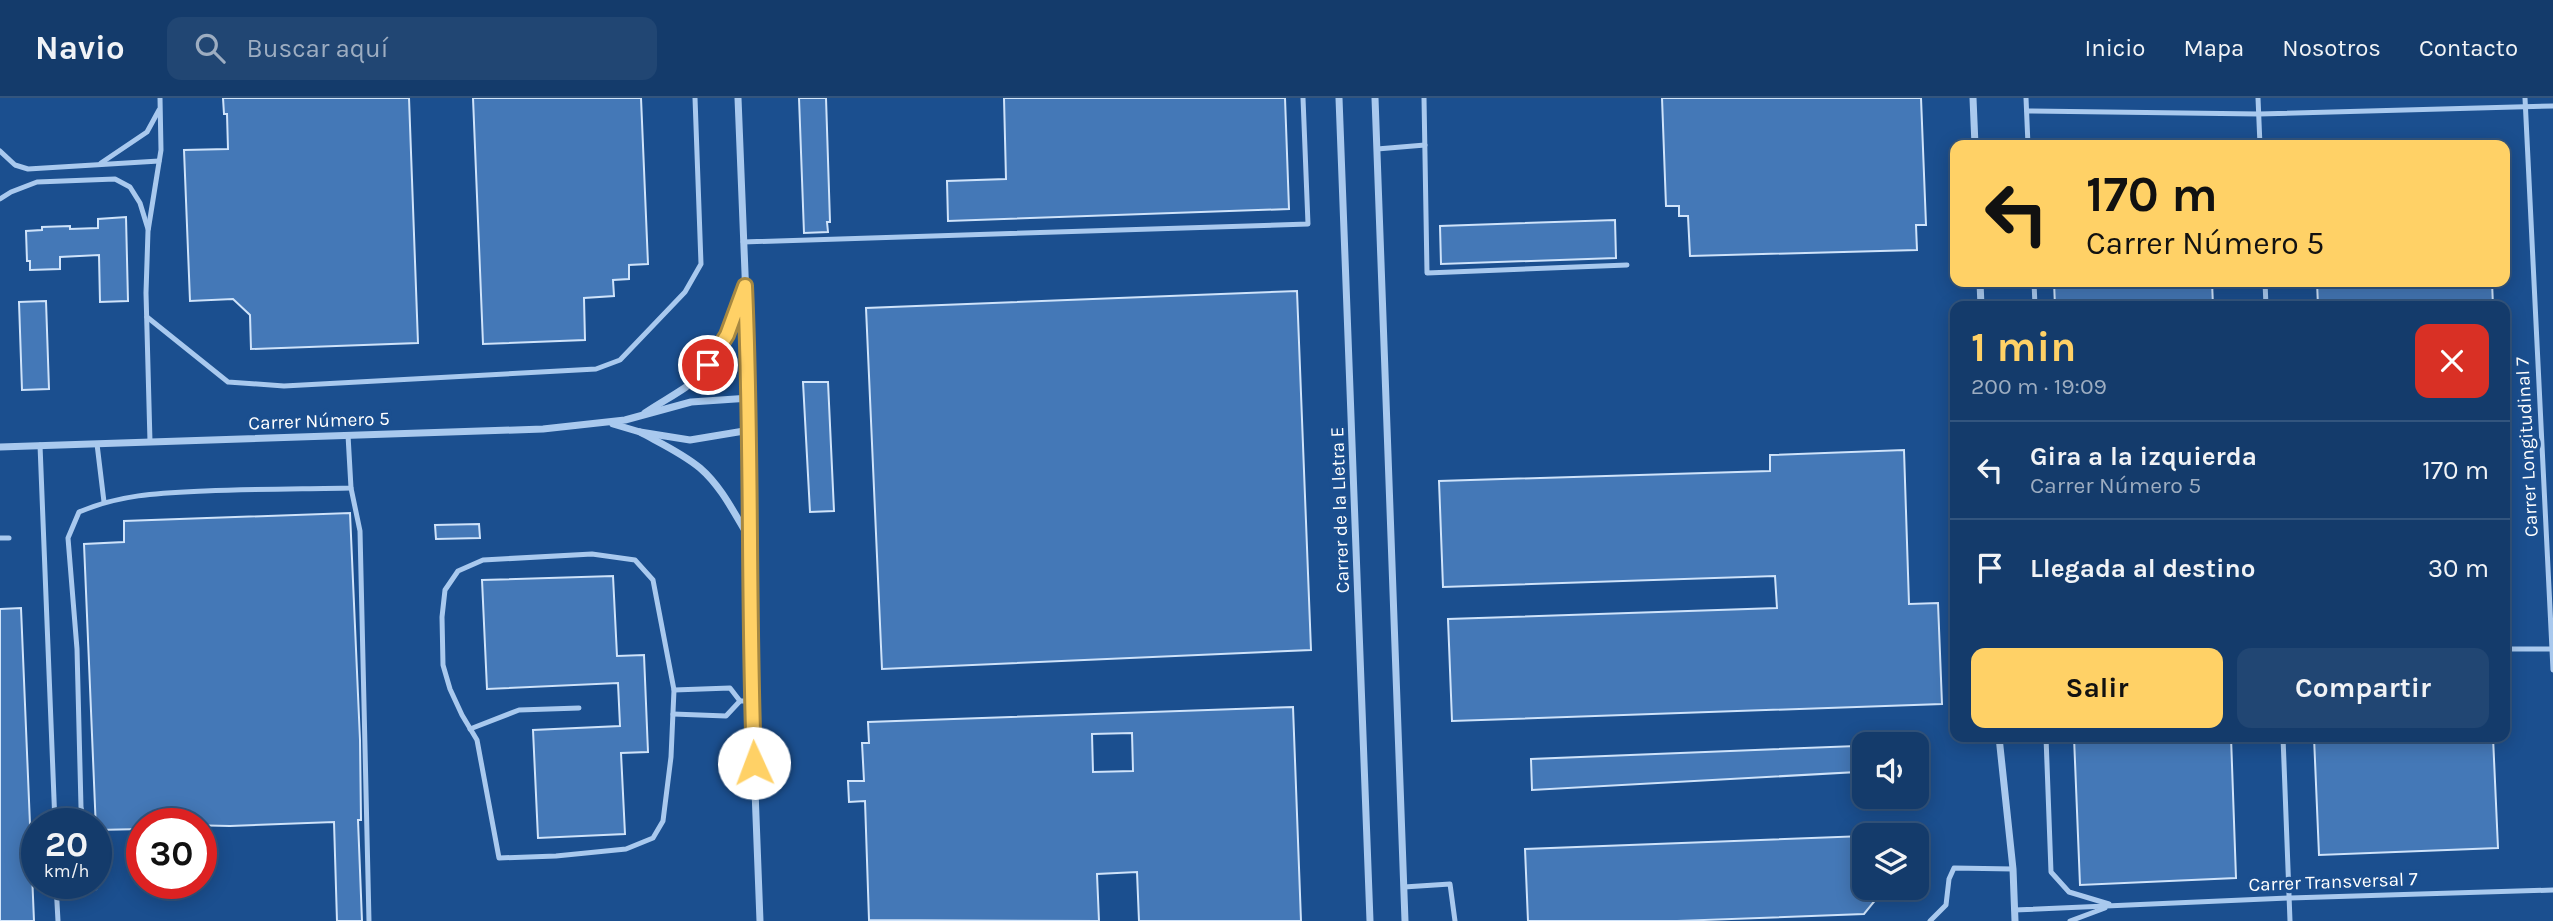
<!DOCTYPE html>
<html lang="es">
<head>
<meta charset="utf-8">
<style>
  :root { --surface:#143b6b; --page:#214673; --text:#f1f3f6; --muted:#9dadc1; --line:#33557e; --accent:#ffd166 }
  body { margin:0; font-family:Karla,sans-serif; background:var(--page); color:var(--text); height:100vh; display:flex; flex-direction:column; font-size:26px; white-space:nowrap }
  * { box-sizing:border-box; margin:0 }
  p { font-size:23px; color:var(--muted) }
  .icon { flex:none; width:38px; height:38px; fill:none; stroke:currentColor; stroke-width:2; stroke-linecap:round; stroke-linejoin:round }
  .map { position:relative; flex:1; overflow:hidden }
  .sheet { position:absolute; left:1950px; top:203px; width:560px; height:441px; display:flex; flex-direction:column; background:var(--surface); border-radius:14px; box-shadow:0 4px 18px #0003,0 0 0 2px var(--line) }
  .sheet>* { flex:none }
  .hud { position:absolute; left:1950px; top:42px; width:560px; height:147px; border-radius:14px; box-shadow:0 4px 18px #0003,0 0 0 2px var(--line); background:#ffd166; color:#111; overflow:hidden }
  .controls { position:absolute; left:1852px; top:634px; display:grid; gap:14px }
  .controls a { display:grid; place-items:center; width:77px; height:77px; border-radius:14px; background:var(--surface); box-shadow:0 4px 18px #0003,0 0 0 2px var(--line); font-size:35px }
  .speed { position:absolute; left:21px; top:710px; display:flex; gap:14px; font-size:35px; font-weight:700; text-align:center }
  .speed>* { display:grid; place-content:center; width:91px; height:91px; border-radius:50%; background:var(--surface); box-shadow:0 4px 18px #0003,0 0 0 2px var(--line); line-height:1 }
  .speed small { font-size:18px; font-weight:400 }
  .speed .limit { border:10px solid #d22; background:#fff; color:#111 }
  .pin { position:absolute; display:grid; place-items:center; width:60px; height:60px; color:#fff; margin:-30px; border:4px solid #fff; border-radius:50%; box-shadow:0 2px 7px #0007 }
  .me { position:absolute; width:77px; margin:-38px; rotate:358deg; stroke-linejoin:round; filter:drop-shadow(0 0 5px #0008) }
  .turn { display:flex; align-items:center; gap:24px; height:147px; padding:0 21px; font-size:32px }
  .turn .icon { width:91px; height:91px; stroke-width:2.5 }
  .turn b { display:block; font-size:49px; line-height:60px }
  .round { display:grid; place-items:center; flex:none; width:74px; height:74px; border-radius:14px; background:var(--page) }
  .head { display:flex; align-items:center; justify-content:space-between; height:119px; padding:0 21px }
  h1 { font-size:42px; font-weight:700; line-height:52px; color:var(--accent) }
  .cta { display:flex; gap:14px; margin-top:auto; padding:14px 21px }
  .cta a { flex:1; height:80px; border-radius:14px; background:var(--accent); color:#111; font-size:28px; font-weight:700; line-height:80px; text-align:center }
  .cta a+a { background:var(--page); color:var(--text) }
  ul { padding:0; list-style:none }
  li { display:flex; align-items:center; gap:21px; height:98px; padding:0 21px; border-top:2px solid var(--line) }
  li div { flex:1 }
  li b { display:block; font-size:26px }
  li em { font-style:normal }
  header { display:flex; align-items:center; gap:42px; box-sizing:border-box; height:98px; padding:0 35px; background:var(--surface); border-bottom:2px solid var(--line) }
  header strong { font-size:33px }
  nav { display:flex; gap:38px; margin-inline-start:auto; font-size:24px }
  .search { width:490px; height:63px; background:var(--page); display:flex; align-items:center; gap:18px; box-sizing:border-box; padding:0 24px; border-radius:14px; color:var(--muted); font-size:26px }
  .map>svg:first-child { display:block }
  .building { fill:#4478b7; stroke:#cfe3fa; stroke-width:2; fill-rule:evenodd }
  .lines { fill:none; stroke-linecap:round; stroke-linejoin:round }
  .lane { stroke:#a9c9ee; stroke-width:5 }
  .street { stroke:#a9c9ee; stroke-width:7 }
  .route-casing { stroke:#a68842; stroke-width:18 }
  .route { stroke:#ffd166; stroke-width:12 }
  .labels { text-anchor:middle; stroke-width:7; stroke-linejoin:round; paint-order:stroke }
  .street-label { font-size:19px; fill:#fff; stroke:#1b4f8f }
</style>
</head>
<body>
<header>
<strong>Navio</strong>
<div class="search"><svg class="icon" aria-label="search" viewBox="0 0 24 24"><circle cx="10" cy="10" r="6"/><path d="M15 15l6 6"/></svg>Buscar aquí</div>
<nav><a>Inicio</a><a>Mapa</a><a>Nosotros</a><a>Contacto</a></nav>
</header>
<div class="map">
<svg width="2553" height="823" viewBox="0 0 2553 823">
  <rect width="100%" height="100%" fill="#1b4f8f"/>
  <g class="building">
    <polygon points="223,0 409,0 418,245 251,251 250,217 233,201 190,203 184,52 228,51 227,16 224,16"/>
    <polygon points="473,0 641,0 648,166 629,167 629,181 613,182 614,198 584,200 585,242 483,246"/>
    <polygon points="799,0 826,0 830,124 827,124 828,134 804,135"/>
    <polygon points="1004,0 1285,0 1289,111 948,123 947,83 1006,81"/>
    <polygon points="1662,0 1921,0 1926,127 1916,127 1917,152 1690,158 1688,118 1679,118 1679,108 1666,108"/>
    <polygon points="126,119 128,203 100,204 99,157 60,159 60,171 30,172 30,163 27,163 26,133 42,132 42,129 70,128 70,131 98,130 98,121"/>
    <polygon points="1615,122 1616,160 1441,166 1440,128"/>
    <polygon points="2054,184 2212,184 2213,208 2055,208"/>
    <polygon points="2317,184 2492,184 2493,208 2318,208"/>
    <polygon points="1297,193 1311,552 882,571 866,210"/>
    <polygon points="46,203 49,291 22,292 19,204"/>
    <polygon points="803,284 828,284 834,413 810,414"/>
    <polygon points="1904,352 1909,506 1938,505 1942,606 1452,623 1448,521 1777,510 1775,478 1443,489 1439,383 1770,373 1770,357"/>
    <polygon points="350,415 360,642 361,722 358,722 362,823 337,823 334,724 230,728 142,726 142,731 96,732 84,446 124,444 124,423"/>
    <polygon points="479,426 480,440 436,441 435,427"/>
    <polygon points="613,478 617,558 644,557 648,654 621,655 625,736 538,740 533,632 620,628 618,585 487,591 482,482"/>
    <polygon points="21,510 34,823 0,823 0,511"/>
    <path d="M1293,609L1301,823H1139L1137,774L1097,776L1099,823L869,822L865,703L849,704L848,683H864L862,645H869L868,624ZM1132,635L1133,673L1093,674L1092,636Z"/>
    <polygon points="2074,639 2231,639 2236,780 2080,787"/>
    <polygon points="2314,639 2493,639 2498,750 2319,757"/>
    <polygon points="1856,648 1857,674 1532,692 1531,661"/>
    <polygon points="1864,738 1864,789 1886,789 1864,816 1677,823 1528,823 1525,751"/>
  </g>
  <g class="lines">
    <g class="lane">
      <polyline points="1424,0 1427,175 1627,167"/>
      <polyline points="2026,0 2028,47"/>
      <polyline points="2258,0 2260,47"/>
      <polyline points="2525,0 2553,572"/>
      <polyline points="2027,13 2259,16 2553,8"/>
      <polyline points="1377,51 1425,47"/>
      <polyline points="0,53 15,67 28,71 159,63"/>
      <polyline points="101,65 147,34 159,12"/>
      <polyline points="0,101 11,94 37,84 115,81 130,89 140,105 148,131"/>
      <polyline points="743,144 1308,126 1303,0"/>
      <polyline points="2034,184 2035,208"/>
      <polyline points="2265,184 2266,208"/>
      <polyline points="147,219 228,284 284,288 596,271 620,262 685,194 701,166 695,0"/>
      <polyline points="150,344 146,195 148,133 161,52 160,0"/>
      <polyline points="97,346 104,404"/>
      <polyline points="40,347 55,726"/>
      <polyline points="351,390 360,433 369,823"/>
      <polyline points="0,440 9,440"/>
      <polygon points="592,456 635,462 653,482 674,592 671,659 663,723 653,740 626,751 556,758 499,760 477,642 462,617 450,591 443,567 442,519 445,492 458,473 483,462"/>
      <polyline points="2504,551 2553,551"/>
      <polyline points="674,592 730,590 740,603"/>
      <polyline points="673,616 726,618 740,603 752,603"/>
      <polyline points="470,631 519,612 579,610"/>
      <polyline points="2046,639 2051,774 2069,794 2109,806"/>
      <polyline points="2283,639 2290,823"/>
      <path d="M84,726L81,709L77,551L68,440L79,414C121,396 161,395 205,393C254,391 302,391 351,390L348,337"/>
      <polyline points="56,786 58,823"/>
      <polyline points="95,786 95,790"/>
      <polyline points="1404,789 1450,786 1455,823"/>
      <polyline points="2014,812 2290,800 2553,792"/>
      <polyline points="1930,823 1946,807 1949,781 1954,770 2013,771"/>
      <polyline points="2070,823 2105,810"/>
    </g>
    <g class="street">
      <polyline points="738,0 750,300 751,588 760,823"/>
      <polyline points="1339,0 1370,823"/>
      <polyline points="1375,0 1405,823"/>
      <polyline points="1973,0 1975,47"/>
      <polyline points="1980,184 1981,208"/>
      <path d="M645,315C658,306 673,298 686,289C718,265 731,227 743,192"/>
      <polyline points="613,326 640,334 690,342 750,332"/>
      <path d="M640,334C660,345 682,355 700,370C722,389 735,417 750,441"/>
      <polyline points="0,349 543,331 625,322 691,304 750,300"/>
      <polyline points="1999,639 2013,771 2015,823"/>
    </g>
  </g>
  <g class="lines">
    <g class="route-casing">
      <path id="route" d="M708,267L727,237L745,188C752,347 748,506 754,665"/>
    </g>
    <use href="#route" class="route"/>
  </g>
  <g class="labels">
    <g class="street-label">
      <text transform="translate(319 322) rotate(-2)" y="7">Carrer Número 5</text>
      <text transform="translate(2526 349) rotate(-93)" y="7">Carrer Longitudinal 7</text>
      <text transform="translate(1339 412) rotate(-92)" y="7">Carrer de la Lletra E</text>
      <text transform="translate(2333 783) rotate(-2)" y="7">Carrer Transversal 7</text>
    </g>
  </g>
</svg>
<div class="controls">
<a><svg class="icon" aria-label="sound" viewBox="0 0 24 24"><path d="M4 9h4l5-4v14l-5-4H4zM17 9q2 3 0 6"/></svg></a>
<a><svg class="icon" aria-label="layers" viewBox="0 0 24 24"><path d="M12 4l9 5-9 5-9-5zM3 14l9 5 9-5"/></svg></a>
</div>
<div class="speed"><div>20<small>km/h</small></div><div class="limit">30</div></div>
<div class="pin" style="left:708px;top:267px;background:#d93025"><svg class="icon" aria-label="arrive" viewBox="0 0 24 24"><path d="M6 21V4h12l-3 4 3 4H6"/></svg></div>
<svg class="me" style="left:754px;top:665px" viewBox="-20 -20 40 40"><circle r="19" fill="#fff"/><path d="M0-13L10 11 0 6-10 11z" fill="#ffd166"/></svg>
<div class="hud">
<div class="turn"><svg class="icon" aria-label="left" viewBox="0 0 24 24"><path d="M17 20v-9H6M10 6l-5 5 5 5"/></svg><div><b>170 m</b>Carrer Número 5</div></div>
</div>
<section class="sheet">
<div class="head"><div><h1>1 min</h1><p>200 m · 19:09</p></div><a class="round" style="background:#d93025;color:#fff"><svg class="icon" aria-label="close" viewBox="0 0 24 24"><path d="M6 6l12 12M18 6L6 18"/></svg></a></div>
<ul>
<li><svg class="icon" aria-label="left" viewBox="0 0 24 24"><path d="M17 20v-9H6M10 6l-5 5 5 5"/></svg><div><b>Gira a la izquierda</b><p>Carrer Número 5</p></div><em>170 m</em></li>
<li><svg class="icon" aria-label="arrive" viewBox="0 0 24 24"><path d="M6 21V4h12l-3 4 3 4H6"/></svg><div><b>Llegada al destino</b></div><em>30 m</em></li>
</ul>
<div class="cta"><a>Salir</a><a>Compartir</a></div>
</section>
</div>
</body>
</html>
